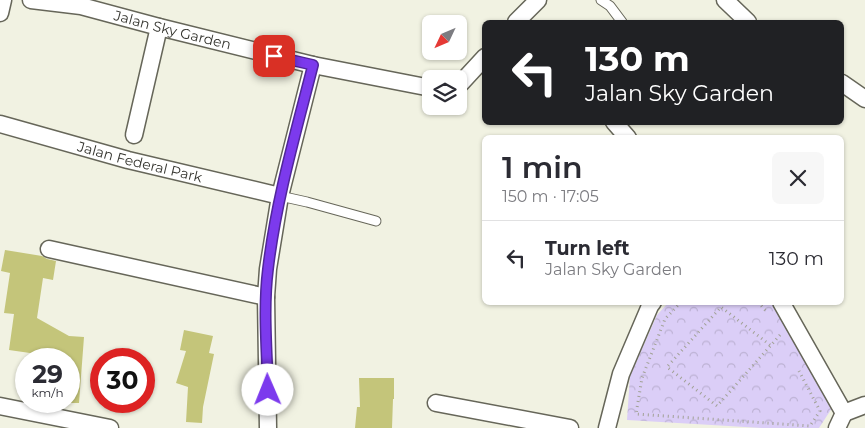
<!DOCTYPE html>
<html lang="en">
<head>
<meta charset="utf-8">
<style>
  :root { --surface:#fff; --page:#f7f7f7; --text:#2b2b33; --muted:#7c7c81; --line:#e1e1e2 }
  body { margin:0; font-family:Montserrat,sans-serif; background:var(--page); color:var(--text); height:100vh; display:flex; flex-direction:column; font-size:19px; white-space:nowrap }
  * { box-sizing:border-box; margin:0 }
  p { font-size:16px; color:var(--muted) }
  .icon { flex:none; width:28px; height:28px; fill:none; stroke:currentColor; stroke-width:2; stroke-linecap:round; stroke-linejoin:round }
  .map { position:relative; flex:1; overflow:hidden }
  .side { position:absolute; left:482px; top:135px; width:362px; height:170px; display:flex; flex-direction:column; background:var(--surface); border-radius:8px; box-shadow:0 1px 4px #0004 }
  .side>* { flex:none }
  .top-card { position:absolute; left:482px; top:20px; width:362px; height:105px; border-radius:8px; box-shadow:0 1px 4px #0004; background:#202124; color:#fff; overflow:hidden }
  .needle { width:32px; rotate:226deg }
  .tools { position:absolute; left:422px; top:15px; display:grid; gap:10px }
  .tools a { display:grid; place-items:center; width:45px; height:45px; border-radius:8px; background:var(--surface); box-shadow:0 1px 4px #0004; font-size:25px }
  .speed { position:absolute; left:15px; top:348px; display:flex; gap:10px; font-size:25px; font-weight:700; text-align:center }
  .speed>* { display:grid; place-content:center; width:65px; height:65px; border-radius:50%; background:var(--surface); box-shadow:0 1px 4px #0004; line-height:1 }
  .speed small { font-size:12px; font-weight:400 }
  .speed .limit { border:8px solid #d22; background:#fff; color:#111 }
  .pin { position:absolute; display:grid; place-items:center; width:42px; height:42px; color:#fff; margin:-21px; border-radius:10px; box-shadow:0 2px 8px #0006 }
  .me { position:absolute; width:55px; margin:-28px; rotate:359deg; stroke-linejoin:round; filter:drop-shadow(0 0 4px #0008) }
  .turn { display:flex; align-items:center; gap:18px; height:105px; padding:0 20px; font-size:22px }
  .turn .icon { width:65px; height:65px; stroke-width:2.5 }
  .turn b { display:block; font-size:35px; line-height:42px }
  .round { display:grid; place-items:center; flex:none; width:52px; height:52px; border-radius:8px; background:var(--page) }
  .overview { display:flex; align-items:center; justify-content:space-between; height:85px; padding:0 20px }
  h1 { font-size:30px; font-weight:600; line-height:38px }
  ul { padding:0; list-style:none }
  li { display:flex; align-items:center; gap:15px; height:75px; padding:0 20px; border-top:1px solid var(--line) }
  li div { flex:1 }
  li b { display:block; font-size:19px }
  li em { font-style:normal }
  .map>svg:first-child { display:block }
  .park { fill:url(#park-crowns) }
  .building { fill:#c4c57a }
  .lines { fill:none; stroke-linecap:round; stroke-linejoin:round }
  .service-casing { stroke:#666659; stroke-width:11 }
  .minor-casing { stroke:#666659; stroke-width:19 }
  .path { stroke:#a1a195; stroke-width:3; stroke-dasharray:1 4; stroke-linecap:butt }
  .service { stroke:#fff; stroke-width:9 }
  .minor { stroke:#fff; stroke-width:16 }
  .route-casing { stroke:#51269a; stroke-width:12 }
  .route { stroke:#7c3aed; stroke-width:9 }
  .labels { text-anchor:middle; stroke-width:4; stroke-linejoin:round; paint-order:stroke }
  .street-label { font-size:14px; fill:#34342e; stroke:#f1f2e2 }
</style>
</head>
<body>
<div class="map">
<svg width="865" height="428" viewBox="0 0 865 428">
  <defs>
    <pattern id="park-crowns" width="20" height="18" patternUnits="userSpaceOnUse" patternTransform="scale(1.25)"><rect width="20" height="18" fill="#dbcef7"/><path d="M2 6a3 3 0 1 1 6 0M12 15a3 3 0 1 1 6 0" fill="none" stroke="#bdb2d4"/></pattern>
  </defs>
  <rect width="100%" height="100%" fill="#f1f2e2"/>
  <polygon class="park" points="668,303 774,303 779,308 832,408 819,428 762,428 627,420 630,376 657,315"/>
  <g class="building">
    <polygon points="5,250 42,256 47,259 56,261 53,280 43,278 37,318 69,336 84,337 79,403 69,403 69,359 51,359 51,356 9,350 14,314 4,313 10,273 1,271"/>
    <polygon points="184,330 213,336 209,353 214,354 203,407 202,423 186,422 188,387 176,383 186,351 180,350"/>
    <polygon points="359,378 394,378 394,399 393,399 392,428 355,428 357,407 360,407"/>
  </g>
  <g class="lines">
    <g class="service-casing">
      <g id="service">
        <polyline points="601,0 610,6 622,22"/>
        <polyline points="280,196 307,202 376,221"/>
      </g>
    </g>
    <g class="minor-casing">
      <g id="minor">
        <path id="s1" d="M31,0L81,6L159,27L313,65L431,88"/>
        <polyline points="725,0 748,22"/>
        <polyline points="0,13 3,0"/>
        <polyline points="516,22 538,0"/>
        <polyline points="842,83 865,99"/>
        <polyline points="459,84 461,83 485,57"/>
        <polyline points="614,122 628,138"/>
        <path id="s2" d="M0,124L128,160L280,196"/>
        <polyline points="134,135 159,27"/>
        <polyline points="49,249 266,297"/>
        <polyline points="781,302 844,413"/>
        <polyline points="436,403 570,428"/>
        <polyline points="0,406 110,428"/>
        <polyline points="844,413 865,405"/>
        <polyline points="268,428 266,297 268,269 280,196 313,65"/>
        <polyline points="607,428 621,374 650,306 653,302"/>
        <polyline points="837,428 844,413"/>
      </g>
    </g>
    <g class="path">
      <polyline points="681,302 665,319 642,378 636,414 810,426 820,411 799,371"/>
      <polyline points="758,302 766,311"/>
      <polyline points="770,345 721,307 667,367 717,406 781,334"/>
    </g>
    <use href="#service" class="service"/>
    <use href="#minor" class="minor"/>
  </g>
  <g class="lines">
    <g class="route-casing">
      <path id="route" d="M268,390C267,350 263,309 268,269C276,200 296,132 313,65L274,56"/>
    </g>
    <use href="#route" class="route"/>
  </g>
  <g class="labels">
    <g class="street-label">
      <text dy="5" stroke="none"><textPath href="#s1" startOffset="145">Jalan Sky Garden</textPath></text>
      <text dy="5" stroke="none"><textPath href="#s2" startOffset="145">Jalan Federal Park</textPath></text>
    </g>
  </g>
</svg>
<div class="tools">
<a><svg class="needle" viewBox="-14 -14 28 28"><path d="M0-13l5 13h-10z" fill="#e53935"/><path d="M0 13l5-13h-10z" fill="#7c7c81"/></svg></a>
<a><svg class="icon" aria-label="layers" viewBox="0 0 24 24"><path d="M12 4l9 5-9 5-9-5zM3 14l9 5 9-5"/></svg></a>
</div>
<div class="speed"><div>29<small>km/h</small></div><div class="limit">30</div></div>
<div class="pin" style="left:274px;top:56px;background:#d93025"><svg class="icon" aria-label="arrive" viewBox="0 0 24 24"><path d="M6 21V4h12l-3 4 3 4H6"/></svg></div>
<svg class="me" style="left:268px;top:390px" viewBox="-20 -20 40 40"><circle r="19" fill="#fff"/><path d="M0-13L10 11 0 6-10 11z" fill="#7c3aed"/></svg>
<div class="top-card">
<div class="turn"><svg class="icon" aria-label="left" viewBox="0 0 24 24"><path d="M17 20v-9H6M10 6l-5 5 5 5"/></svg><div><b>130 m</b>Jalan Sky Garden</div></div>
</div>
<section class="side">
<div class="overview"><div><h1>1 min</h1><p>150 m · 17:05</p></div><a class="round"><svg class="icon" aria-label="close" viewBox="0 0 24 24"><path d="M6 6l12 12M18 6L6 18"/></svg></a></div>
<ul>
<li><svg class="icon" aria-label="left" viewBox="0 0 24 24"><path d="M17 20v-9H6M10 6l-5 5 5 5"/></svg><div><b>Turn left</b><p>Jalan Sky Garden</p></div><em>130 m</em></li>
</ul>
</section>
</div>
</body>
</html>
